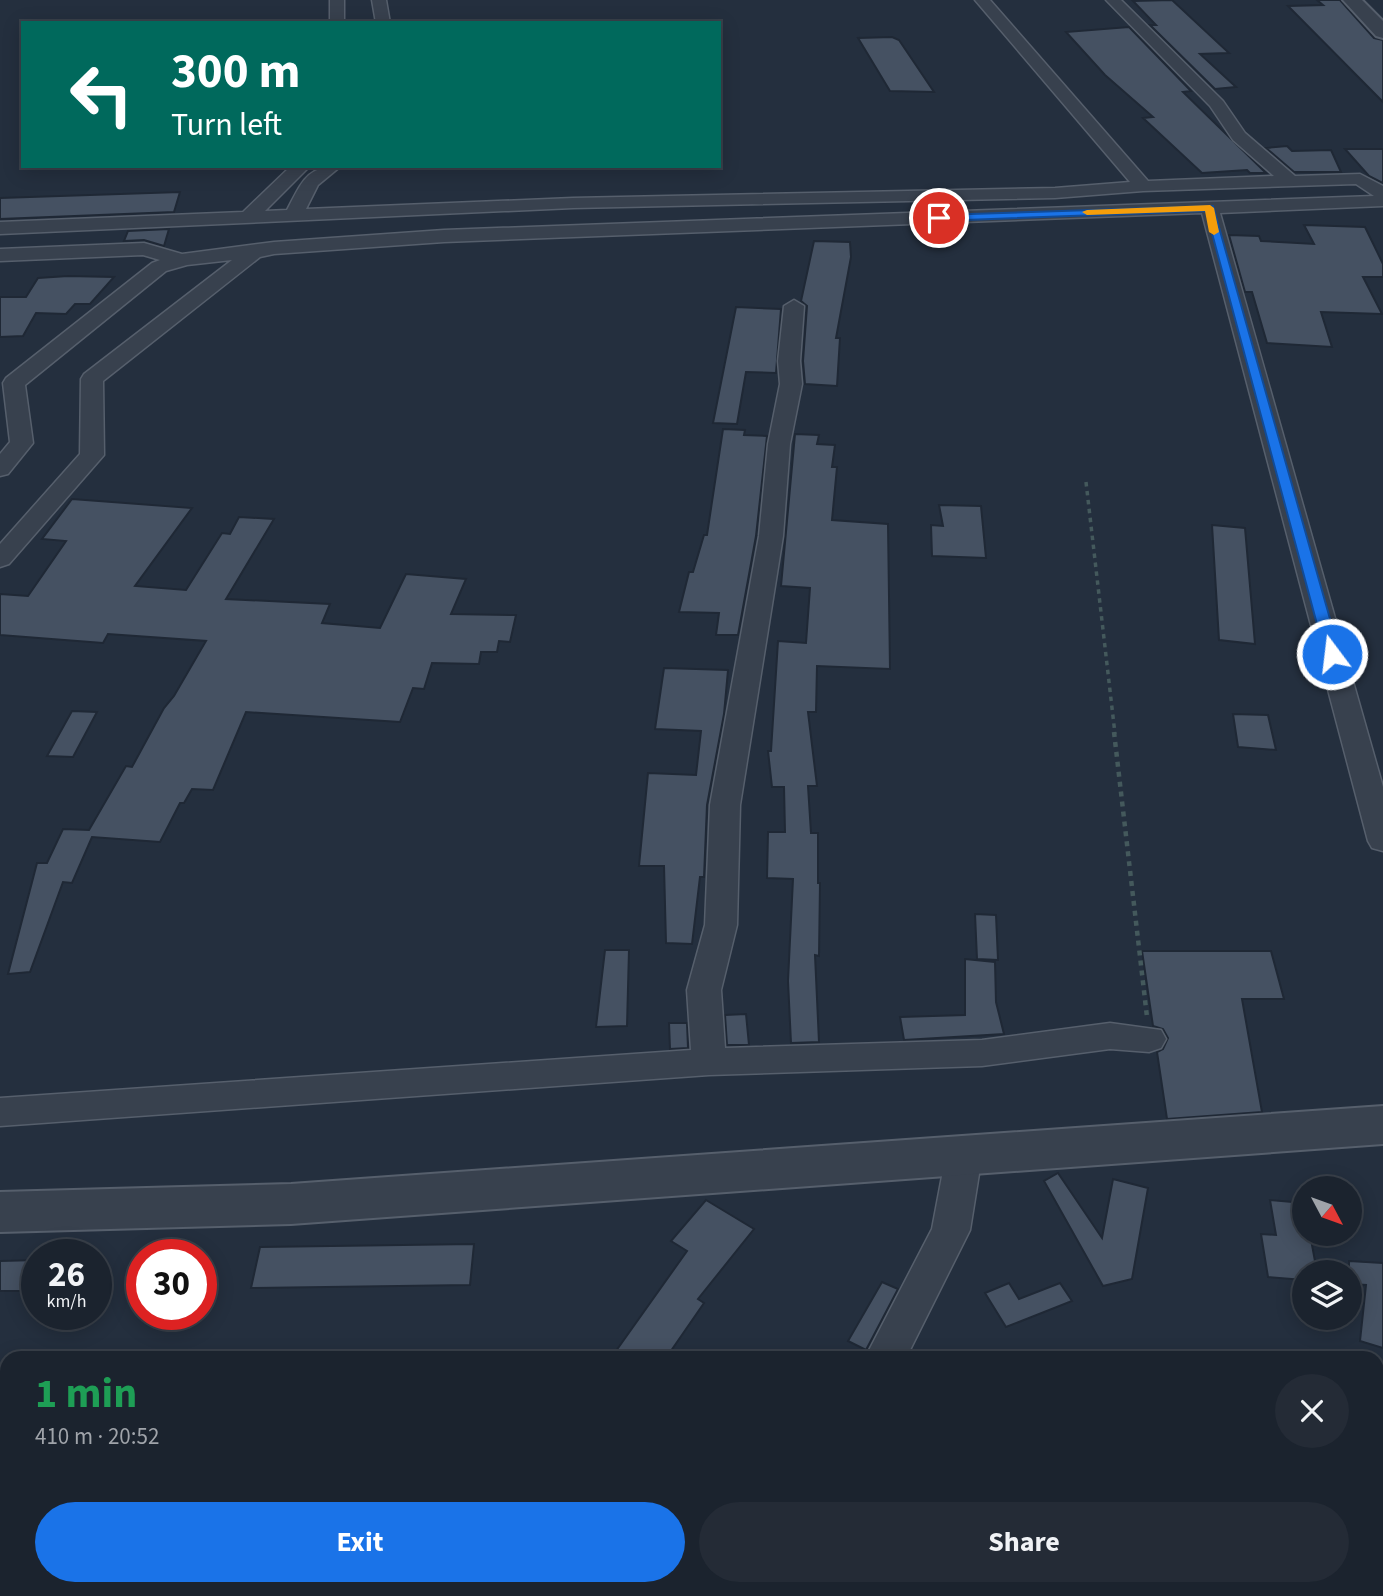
<!DOCTYPE html>
<html lang="en">
<head>
<meta charset="utf-8">
<style>
  :root { --surface:#1b232e; --page:#242b36; --text:#f1f3f6; --muted:#a0a4aa; --line:#39404a; --accent:#1a73e8 }
  body { margin:0; font-family:"Source Sans 3",sans-serif; background:var(--page); color:var(--text); height:100vh; display:flex; flex-direction:column; font-size:26px; white-space:nowrap }
  * { box-sizing:border-box; margin:0 }
  p { font-size:23px; color:var(--muted) }
  .icon { flex:none; width:38px; height:38px; fill:none; stroke:currentColor; stroke-width:2; stroke-linecap:round; stroke-linejoin:round }
  .map { position:relative; flex:1; overflow:hidden }
  .panel { position:absolute; left:0px; top:1351px; width:1384px; height:245px; display:flex; flex-direction:column; background:var(--surface); border-radius:21px 21px 0 0; box-shadow:0 4px 18px #0003,0 0 0 2px var(--line) }
  .panel>* { flex:none }
  .hud { position:absolute; left:21px; top:21px; width:700px; height:147px; border-radius:0px; box-shadow:0 4px 18px #0003,0 0 0 2px var(--line); background:#00695c; color:#fff; overflow:hidden }
  .needle { width:46px; rotate:131deg }
  .controls { position:absolute; left:1292px; top:1176px; display:grid; gap:14px }
  .controls a { display:grid; place-items:center; width:70px; height:70px; border-radius:50%; background:var(--surface); box-shadow:0 4px 18px #0003,0 0 0 2px var(--line); font-size:35px }
  .speed { position:absolute; left:21px; top:1239px; display:flex; gap:14px; font-size:35px; font-weight:700; text-align:center }
  .speed>* { display:grid; place-content:center; width:91px; height:91px; border-radius:50%; background:var(--surface); box-shadow:0 4px 18px #0003,0 0 0 2px var(--line); line-height:1 }
  .speed small { font-size:18px; font-weight:400 }
  .speed .limit { border:10px solid #d22; background:#fff; color:#111 }
  .pin { position:absolute; display:grid; place-items:center; width:60px; height:60px; color:#fff; margin:-30px; border:4px solid #fff; border-radius:50%; box-shadow:0 2px 7px #0007 }
  .me { position:absolute; width:77px; margin:-38px; rotate:345deg; stroke-linejoin:round; filter:drop-shadow(0 0 5px #0008) }
  .turn { display:flex; align-items:center; gap:24px; height:147px; padding:0 35px; font-size:32px }
  .turn .icon { width:91px; height:91px; stroke-width:2.5 }
  .turn b { display:block; font-size:49px; line-height:60px }
  .round { display:grid; place-items:center; flex:none; width:74px; height:74px; border-radius:37px; background:var(--page) }
  .head { display:flex; align-items:center; justify-content:space-between; height:119px; padding:0 35px }
  h1 { font-size:42px; font-weight:700; line-height:52px; color:#1e9e55 }
  .cta { display:flex; gap:14px; margin-top:auto; padding:14px 35px }
  .cta a { flex:1; height:80px; border-radius:42px; background:var(--accent); color:#fff; font-size:28px; font-weight:700; line-height:80px; text-align:center }
  .cta a+a { background:var(--page); color:var(--text) }
  .map>svg:first-child { display:block }
  .building { fill:#455162; stroke:#1f2835; stroke-width:2 }
  .lines { fill:none; stroke-linecap:round; stroke-linejoin:round }
  .minor-casing { stroke:#565f6c; stroke-width:3 }
  .tertiary-casing { stroke:#565f6c; stroke-width:4 }
  .path-far1 { stroke:#44595c; stroke-width:3.5; stroke-dasharray:4.5 4.5; stroke-linecap:butt }
  .path { stroke:#44595c; stroke-width:4.5; stroke-dasharray:5 5; stroke-linecap:butt }
  .minor { fill:#38414e; fill-rule:evenodd }
  .tertiary { fill:#38414e; fill-rule:evenodd }
  .route { fill:#1a73e8; stroke:#114b97; stroke-width:2 }
  .slow { fill:#f59e0b }
</style>
</head>
<body>
<div class="map">
<svg width="1383" height="1596" viewBox="0 0 1383 1596">
  <rect width="100%" height="100%" fill="#242f3e"/>
  <g class="building">
    <polygon points="1172,0 1229,53 1200,54 1236,87 1215,89 1150,25 1156,25 1133,1"/>
    <polygon points="1317,0 1340,0 1374,38 1383,40 1383,102 1288,6 1323,5"/>
    <polygon points="1129,27 1191,91 1183,92 1266,173 1250,173 1247,170 1202,173 1143,118 1153,117 1105,75 1066,32"/>
    <polygon points="892,37 899,40 934,92 890,91 858,38"/>
    <polygon points="1287,146 1292,151 1331,150 1341,172 1294,172 1266,148"/>
    <polygon points="1345,149 1383,149 1383,183 1369,176"/>
    <polygon points="180,192 174,212 0,219 0,198"/>
    <polygon points="1304,225 1365,227 1383,264 1383,277 1363,277 1382,314 1321,312 1332,347 1267,343 1252,292 1245,292 1229,235 1259,236 1261,241 1314,244"/>
    <polygon points="169,229 164,246 144,240 124,241 128,231"/>
    <polygon points="814,241 850,242 851,257 836,338 840,338 837,386 805,384 803,361 807,306 801,301"/>
    <polygon points="68,276 114,277 90,304 75,304 66,314 36,313 23,336 0,337 0,297 26,297 38,278"/>
    <polygon points="736,307 781,309 776,373 746,372 737,424 713,423"/>
    <polygon points="723,429 745,430 744,435 767,436 756,536 738,635 716,635 719,613 679,612 689,572 693,572 704,535 707,535"/>
    <polygon points="795,434 819,435 817,444 835,445 832,467 837,467 832,520 888,524 890,669 817,666 816,712 808,712 817,786 808,786 811,833 818,833 818,883 820,883 819,956 815,955 819,1042 791,1043 788,981 793,879 767,878 768,832 785,832 784,787 772,787 768,751 771,751 778,641 806,643 810,588 781,586"/>
    <polygon points="72,499 192,508 135,586 186,590 222,533 230,534 239,517 274,519 226,599 330,604 322,623 380,628 406,574 466,579 451,614 516,615 510,642 499,641 497,652 481,652 479,664 432,663 424,689 413,688 400,722 246,712 213,790 192,789 184,803 180,803 160,842 92,837 72,883 63,882 30,972 8,974 37,863 47,863 63,829 89,830 126,766 132,767 164,708 174,696 206,641 108,634 103,643 0,635 0,594 28,596 66,541 42,539"/>
    <polygon points="939,505 981,506 986,558 932,556 931,525 943,526"/>
    <polygon points="1212,525 1245,528 1255,644 1219,640"/>
    <polygon points="664,668 728,670 724,714 707,805 704,877 700,877 692,944 666,943 664,866 639,866 648,773 696,775 701,731 655,729"/>
    <polygon points="72,711 97,712 73,757 47,756"/>
    <polygon points="1233,714 1268,715 1276,750 1238,747"/>
    <polygon points="975,914 996,915 998,960 977,959"/>
    <polygon points="605,950 629,950 627,1026 596,1027"/>
    <polygon points="1142,951 1271,951 1284,999 1242,999 1262,1112 1167,1119 1157,1052 1163,1049 1168,1038 1163,1029 1153,1026"/>
    <polygon points="965,959 995,962 996,1002 1004,1034 904,1040 900,1017 965,1015"/>
    <polygon points="746,1014 749,1045 727,1045 725,1015"/>
    <polygon points="669,1023 687,1023 688,1048 670,1049"/>
    <polygon points="1058,1173 1102,1238 1113,1179 1148,1188 1132,1279 1103,1286 1044,1181"/>
    <polygon points="706,1200 754,1229 698,1299 704,1303 666,1358 611,1358 687,1251 671,1241"/>
    <polygon points="1270,1200 1304,1203 1304,1234 1310,1234 1317,1272 1304,1272 1304,1280 1268,1277 1261,1234 1276,1235"/>
    <polygon points="474,1244 470,1285 251,1288 260,1247"/>
    <polygon points="37,1260 37,1291 0,1291 0,1261"/>
    <polygon points="1349,1261 1383,1263 1383,1348 1360,1341 1366,1285 1349,1284"/>
    <polygon points="882,1282 898,1289 866,1350 848,1341"/>
    <polygon points="1009,1283 1019,1299 1060,1283 1072,1301 1006,1327 985,1293"/>
  </g>
  <g class="lines">
    <g class="minor-casing">
      <g id="minor">
        <rect x="330" y="0" width="14" height="23"/>
        <polygon points="372,0 386,0 390,23 376,23"/>
        <path d="M975,0H990L1148,181L1274,176L1233,140L1210,106L1106,0H1121L1223,101L1245,133L1295,176L1360,174L1383,186V206L1220,213L1383,787V851L1372,848L1368,841L1202,213L444,242L274,254L260,257L103,381L104,455L9,564L0,567V544L80,454L81,379L84,374L232,260L187,265L166,271L25,385L33,443L8,474L0,476V454L10,442L3,383L6,378L152,263L160,260L143,255L0,261V249L144,243L182,254L274,242L444,230L1374,196L1356,184L1143,191L1055,198L573,208L0,234V222L243,212L291,166H310L265,211L287,210C302,182 306,166 341,166L318,185L306,209L573,198L1055,188L1130,182Z"/>
        <polygon points="794,300 804,306 800,361 802,384 790,444 783,536 740,805 737,925 721,990 725,1048 982,1040 1110,1023 1161,1030 1166,1039 1161,1048 1149,1052 1110,1049 982,1066 709,1075 0,1126 0,1098 691,1050 687,990 705,925 710,805 759,536 768,444 780,384 778,361 784,306"/>
        <polygon points="964,1140 977,1144 982,1155 970,1230 906,1358 865,1358 932,1229 946,1155 951,1144"/>
        <polygon points="730,1589 777,1589 774,1596 727,1596"/>
      </g>
    </g>
    <g class="tertiary-casing">
      <g id="tertiary">
        <polygon points="1343,0 1362,0 1383,21 1383,38 1376,36"/>
        <polygon points="1383,1106 1383,1144 291,1224 0,1232 0,1192 291,1184"/>
      </g>
    </g>
    <polyline class="path-far1" points="1086,482 1115,734"/>
    <polyline class="path" points="1114,732 1147,1017"/>
    <use href="#minor" class="minor"/>
    <use href="#tertiary" class="tertiary"/>
  </g>
  <polygon class="route" points="1213,206 1340,654 1338,657 1327,657 1325,654 1206,211 939,221 934,218 939,215"/>
  <polygon class="slow" points="1210,205 1214,208 1219,232 1214,235 1209,232 1205,211 1087,215 1082,212 1087,210"/>
</svg>
<div class="controls">
<a><svg class="needle" viewBox="-14 -14 28 28"><path d="M0-13l5 13h-10z" fill="#e53935"/><path d="M0 13l5-13h-10z" fill="#a0a4aa"/></svg></a>
<a><svg class="icon" aria-label="layers" viewBox="0 0 24 24"><path d="M12 4l9 5-9 5-9-5zM3 14l9 5 9-5"/></svg></a>
</div>
<div class="speed"><div>26<small>km/h</small></div><div class="limit">30</div></div>
<div class="pin" style="left:939px;top:218px;background:#d93025"><svg class="icon" aria-label="arrive" viewBox="0 0 24 24"><path d="M6 21V4h12l-3 4 3 4H6"/></svg></div>
<svg class="me" style="left:1332px;top:654px" viewBox="-20 -20 40 40"><circle r="17" fill="#1a73e8" stroke="#fff" stroke-width="3"/><path d="M0-11L8 9 0 5-8 9z" fill="#fff"/></svg>
<div class="hud">
<div class="turn"><svg class="icon" aria-label="left" viewBox="0 0 24 24"><path d="M17 20v-9H6M10 6l-5 5 5 5"/></svg><div><b>300 m</b>Turn left</div></div>
</div>
<section class="panel">
<div class="head"><div><h1>1 min</h1><p>410 m · 20:52</p></div><a class="round"><svg class="icon" aria-label="close" viewBox="0 0 24 24"><path d="M6 6l12 12M18 6L6 18"/></svg></a></div>
<div class="cta"><a>Exit</a><a>Share</a></div>
</section>
</div>
</body>
</html>
